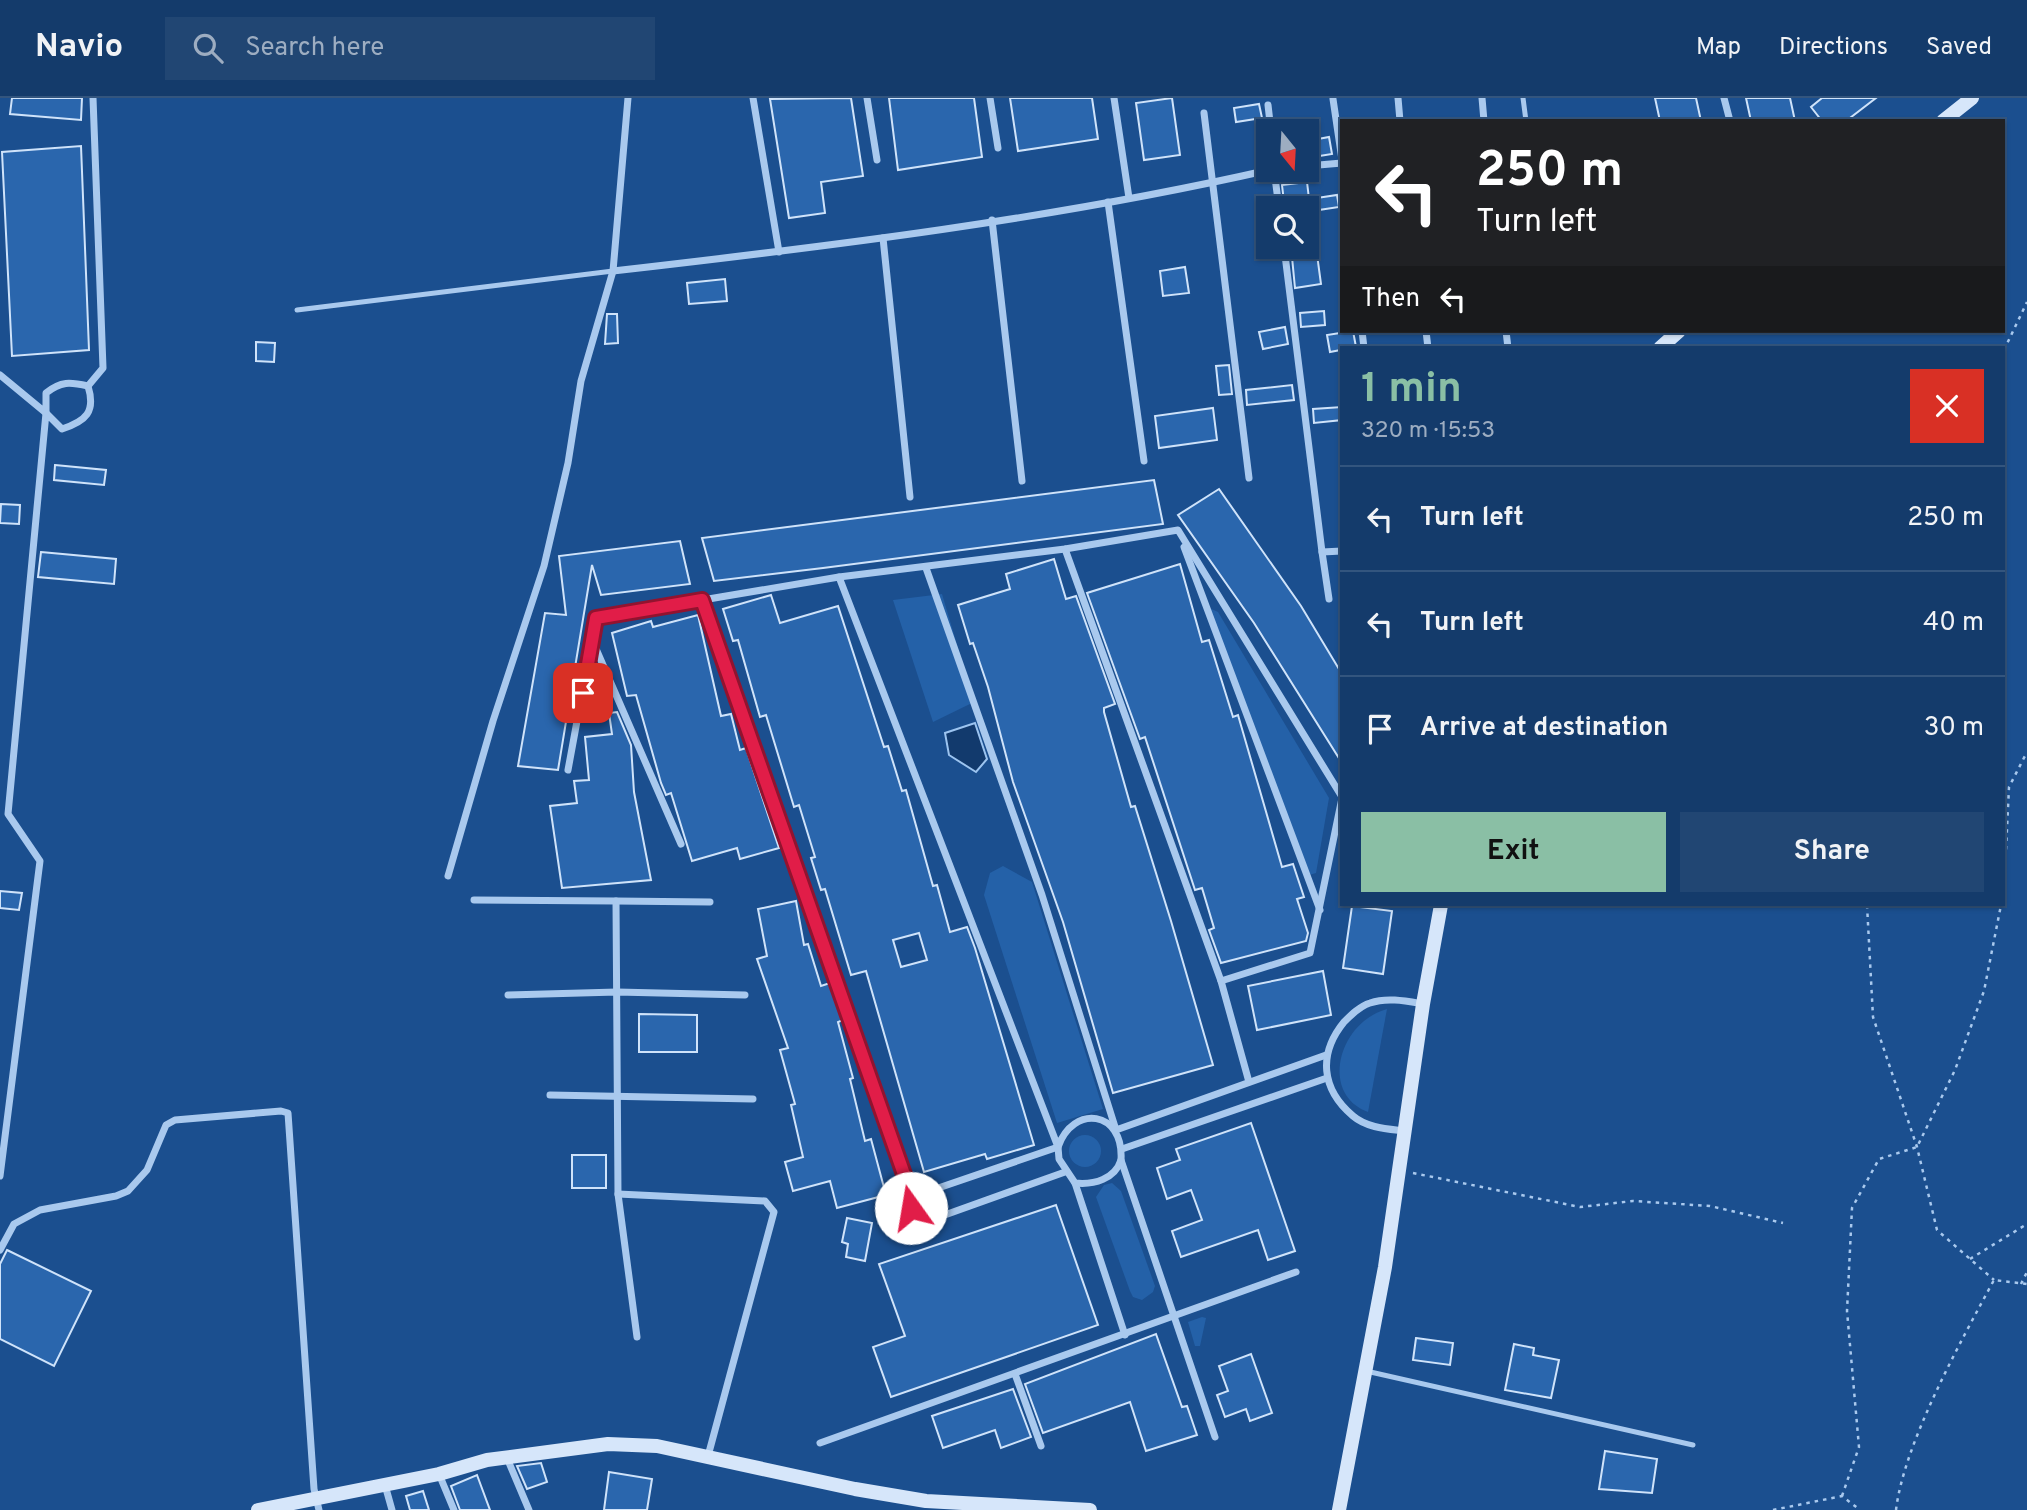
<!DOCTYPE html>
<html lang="en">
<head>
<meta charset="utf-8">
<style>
  :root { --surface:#143b6b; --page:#214673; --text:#f1f3f6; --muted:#9dadc1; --line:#33557e; --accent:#8abfa5 }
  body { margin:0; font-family:Overpass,sans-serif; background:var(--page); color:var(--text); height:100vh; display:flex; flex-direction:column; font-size:26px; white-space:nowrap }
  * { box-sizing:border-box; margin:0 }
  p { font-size:23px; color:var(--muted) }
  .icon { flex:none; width:38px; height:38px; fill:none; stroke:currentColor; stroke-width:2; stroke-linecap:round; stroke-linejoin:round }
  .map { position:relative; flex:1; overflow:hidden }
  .sheet { position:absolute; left:1340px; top:248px; width:665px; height:560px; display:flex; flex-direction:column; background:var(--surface); border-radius:0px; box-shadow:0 2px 5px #0004,0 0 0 2px var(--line) }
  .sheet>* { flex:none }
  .banner { position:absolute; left:1340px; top:21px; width:665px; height:214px; border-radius:0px; box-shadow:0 2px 5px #0004,0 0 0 2px var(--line); background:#202124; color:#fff; overflow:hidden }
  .needle { width:46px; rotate:162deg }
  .tools { position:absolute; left:1256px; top:21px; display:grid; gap:14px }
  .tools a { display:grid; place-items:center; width:63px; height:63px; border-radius:0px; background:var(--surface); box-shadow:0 2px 5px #0004,0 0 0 2px var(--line); font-size:35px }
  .pin { position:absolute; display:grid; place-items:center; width:60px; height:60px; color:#fff; margin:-30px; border-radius:14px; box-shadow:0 4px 10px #0006 }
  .me { position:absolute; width:77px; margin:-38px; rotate:347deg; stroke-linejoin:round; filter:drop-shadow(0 0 5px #0008) }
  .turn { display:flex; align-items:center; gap:24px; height:147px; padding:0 21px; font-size:32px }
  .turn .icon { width:91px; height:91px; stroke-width:2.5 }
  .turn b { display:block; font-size:49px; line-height:60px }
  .then { display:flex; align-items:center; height:66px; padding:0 21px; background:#0003; gap:14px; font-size:26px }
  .round { display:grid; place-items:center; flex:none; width:74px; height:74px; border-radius:0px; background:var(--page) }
  .head { display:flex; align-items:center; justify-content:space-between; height:119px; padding:0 21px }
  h1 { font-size:42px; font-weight:700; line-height:52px; color:var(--accent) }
  .action { display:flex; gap:14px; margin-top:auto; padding:14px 21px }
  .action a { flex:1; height:80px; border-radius:0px; background:var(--accent); color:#111; font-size:28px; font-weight:700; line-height:80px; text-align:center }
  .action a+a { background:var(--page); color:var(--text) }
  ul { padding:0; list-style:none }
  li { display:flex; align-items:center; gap:21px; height:105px; padding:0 21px; border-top:2px solid var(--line) }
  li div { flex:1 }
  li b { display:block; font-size:26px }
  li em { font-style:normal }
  header { display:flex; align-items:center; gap:42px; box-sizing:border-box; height:98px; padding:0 35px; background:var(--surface); border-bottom:2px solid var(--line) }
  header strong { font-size:33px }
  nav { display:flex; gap:38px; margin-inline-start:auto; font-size:24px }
  .search { width:490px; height:63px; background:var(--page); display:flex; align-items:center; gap:18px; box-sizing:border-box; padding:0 24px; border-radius:0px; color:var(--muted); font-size:26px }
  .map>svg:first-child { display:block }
  .green { fill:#2461a8 }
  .water { fill:#123a6d; stroke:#9cc4f0; stroke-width:2 }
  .building { fill:#2a66ad; stroke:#cfe3fa; stroke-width:2; fill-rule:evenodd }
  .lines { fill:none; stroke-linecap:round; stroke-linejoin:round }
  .path { stroke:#a9c9ee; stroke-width:2.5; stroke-dasharray:3.5 5; stroke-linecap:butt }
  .lane { stroke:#a9c9ee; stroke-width:5 }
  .street { stroke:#a9c9ee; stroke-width:7 }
  .secondary { stroke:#d6e6fa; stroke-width:14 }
  .route-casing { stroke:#92132f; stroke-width:18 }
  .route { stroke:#e11d48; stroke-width:12 }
</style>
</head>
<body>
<header>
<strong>Navio</strong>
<div class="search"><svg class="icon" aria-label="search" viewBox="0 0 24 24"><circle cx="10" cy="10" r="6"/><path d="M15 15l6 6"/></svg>Search here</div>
<nav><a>Map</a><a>Directions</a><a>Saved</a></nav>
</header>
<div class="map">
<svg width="2027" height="1412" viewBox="0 0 2027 1412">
  <rect width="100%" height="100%" fill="#1b4f8f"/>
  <g class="green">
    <polygon points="942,496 974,604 933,624 893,502"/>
    <polygon points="1209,510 1218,514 1329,700 1316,775 1309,777"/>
    <polygon points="1003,768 1032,784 1103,1011 1057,1025 984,797 990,775"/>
    <path d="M1387,911L1368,1014C1320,997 1337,925 1387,911Z"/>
    <circle cx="1085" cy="1053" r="16"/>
    <polygon points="1112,1085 1121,1093 1155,1188 1153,1194 1142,1202 1133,1199 1130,1193 1096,1099 1104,1087"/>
    <polygon points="1202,1219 1206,1220 1200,1248 1195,1248 1188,1224"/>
  </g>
  <polygon class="water" points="975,625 987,661 976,674 949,657 945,635"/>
  <g class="building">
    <polygon points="12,0 82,0 81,22 10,16"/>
    <polygon points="851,0 863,78 821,84 825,115 789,120 770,1"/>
    <polygon points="889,0 974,0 982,59 898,72"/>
    <polygon points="1010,0 1092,0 1098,41 1018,53"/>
    <polygon points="1172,0 1180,57 1144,62 1136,5"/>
    <polygon points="1655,0 1696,0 1701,23 1660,23"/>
    <polygon points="1746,0 1790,0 1795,23 1751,23"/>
    <polygon points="1822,0 1876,0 1846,23 1822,23 1811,9"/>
    <polygon points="1259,6 1262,20 1236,24 1234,10"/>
    <polygon points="1329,39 1332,56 1307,60 1307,43"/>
    <polygon points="81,48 89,252 12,258 2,54"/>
    <polygon points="1307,84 1309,101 1284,104 1282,87"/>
    <polygon points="1337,97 1339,109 1312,113 1310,101"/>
    <polygon points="1291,149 1316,149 1321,186 1295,190"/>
    <polygon points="1185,169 1189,195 1163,198 1160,173"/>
    <polygon points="725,181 727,203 689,206 687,185"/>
    <polygon points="1324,213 1325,227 1301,229 1300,215"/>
    <polygon points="607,216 617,216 618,245 605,246"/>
    <polygon points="1285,229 1288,246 1263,251 1259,234"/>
    <polygon points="1353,233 1356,249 1330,254 1327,237"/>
    <polygon points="256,244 275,245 274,264 256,263"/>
    <polygon points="1229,267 1232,296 1219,297 1216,268"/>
    <polygon points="1292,287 1294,302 1247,307 1246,292"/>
    <polygon points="1342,309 1342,322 1314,325 1313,311"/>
    <polygon points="1213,310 1217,342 1159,350 1155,318"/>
    <polygon points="55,367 106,372 104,387 54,382"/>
    <polygon points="1154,382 1163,426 823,470 714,483 702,440"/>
    <polygon points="1219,391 1301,508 1342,576 1342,665 1254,525 1178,417"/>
    <polygon points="1,406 20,407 19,426 0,425"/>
    <polygon points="680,443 690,486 601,497 592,467 558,672 518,668 545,515 566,517 559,458"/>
    <polygon points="41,454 116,461 114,486 38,479"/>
    <polygon points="1054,461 1066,501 1076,498 1115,606 1104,610 1104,614 1131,709 1135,708 1171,823 1213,967 1113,995 1063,824 1013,684 988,589 973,545 970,546 958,507 1010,491 1006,476"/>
    <polygon points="1180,466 1202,544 1209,542 1233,619 1238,617 1282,769 1293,766 1304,799 1297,801 1308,835 1306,843 1221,865 1209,832 1214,830 1202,790 1195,792 1145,639 1140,641 1087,495"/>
    <path d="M771,497L780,525L838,508L884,649L888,648L902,693L906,692L933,788L937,787L950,834L967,829L975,850L1034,1047L987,1061L985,1056L924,1074L866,873L851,877L825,791L821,792L811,760L815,759L799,707L794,709L766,617L760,619L738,542L733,543L723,511ZM919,835L927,862L901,869L893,842Z"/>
    <polygon points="698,517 721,618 731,616 740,652 746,650 779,750 740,761 737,750 692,763 671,695 666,697 661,685 636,597 627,598 612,535 651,523 653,529"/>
    <polygon points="617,614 631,647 634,694 651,782 562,790 550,708 577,705 574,683 589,682 585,639 612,636 609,615"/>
    <polygon points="0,793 22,795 19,812 0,810"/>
    <polygon points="796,803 804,847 808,846 821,888 830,885 843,922 838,924 853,980 850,981 865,1043 871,1041 886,1097 837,1110 830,1083 793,1093 785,1064 803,1059 791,1007 795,1006 780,952 788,950 757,861 767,858 758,811"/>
    <polygon points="1352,808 1392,813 1383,876 1343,870"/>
    <polygon points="1323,873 1331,917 1257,932 1248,888"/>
    <polygon points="639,916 697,917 697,954 639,954"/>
    <polygon points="1251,1025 1295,1153 1268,1162 1258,1132 1181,1159 1172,1133 1202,1122 1191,1092 1167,1101 1157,1070 1180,1062 1176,1051"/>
    <rect x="572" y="1057" width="34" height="33"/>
    <polygon points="1056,1107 1098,1227 891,1299 873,1249 905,1238 879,1166"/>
    <polygon points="847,1120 872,1125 865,1163 846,1159 848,1146 842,1144"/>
    <polygon points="7,1152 91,1193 54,1268 0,1241 0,1166"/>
    <polygon points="1156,1236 1182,1309 1187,1308 1197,1337 1146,1353 1130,1304 1043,1335 1025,1286"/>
    <polygon points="1416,1240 1453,1245 1450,1267 1413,1262"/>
    <polygon points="1514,1246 1534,1250 1533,1257 1559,1262 1551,1300 1505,1292"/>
    <polygon points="1251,1256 1272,1315 1250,1323 1246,1311 1225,1319 1217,1297 1228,1293 1219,1268"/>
    <polygon points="1013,1291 1031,1339 1001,1350 995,1332 943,1350 932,1318"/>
    <polygon points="1605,1353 1657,1361 1652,1395 1599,1391"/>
    <polygon points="541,1365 547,1384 527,1391 517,1368"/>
    <polygon points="609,1374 652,1381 647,1412 604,1412"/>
    <polygon points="477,1377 490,1412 460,1412 451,1388"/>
    <polygon points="423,1393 429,1412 410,1412 406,1398"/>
  </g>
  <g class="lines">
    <g class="path">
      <polyline points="2004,252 2027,204"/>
      <polyline points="2004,794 2009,689 2027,654"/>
      <polyline points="1867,807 1873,919 1917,1049 1937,1132 1994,1182"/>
      <polyline points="1413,1075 1580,1109 1633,1103 1710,1108 1783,1125"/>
      <polyline points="1970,1161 2027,1126"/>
      <polyline points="2021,1186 2027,1174"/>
      <polyline points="1842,1398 1859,1349 1847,1213 1852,1110 1879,1061 1917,1049 1955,972 1984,893 2001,807"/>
      <polyline points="1773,1412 1842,1398 1860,1412"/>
      <path d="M1896,1412C1904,1345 1961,1243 1994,1182L2027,1186"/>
    </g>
    <g class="lane">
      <polyline points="1523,0 1526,23"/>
      <polyline points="297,212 613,173"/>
      <polyline points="1366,1273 1693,1347"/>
    </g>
    <g class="street">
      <polyline points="753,0 779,154"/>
      <polyline points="867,0 877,62"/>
      <polyline points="990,0 998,50"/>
      <polyline points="1114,0 1129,100"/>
      <polyline points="1398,0 1400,23"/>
      <polyline points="1482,0 1484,23"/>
      <polyline points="1724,0 1730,23"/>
      <polyline points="1333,1 1342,62"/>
      <polyline points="1268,7 1271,33"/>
      <polyline points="1204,15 1249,380"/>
      <polyline points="1307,68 1342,65"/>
      <polyline points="1274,72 1279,110"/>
      <polyline points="1108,104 1144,363"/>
      <polyline points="992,122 1022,383"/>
      <polyline points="883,140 910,399"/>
      <polyline points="1284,149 1322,454 1342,453"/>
      <path d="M613,173C832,148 1053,121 1269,72"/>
      <polyline points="1362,233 1364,250"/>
      <polyline points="1426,233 1428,250"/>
      <polyline points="1506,233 1508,250"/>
      <path d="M0,277L46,315V295C61,283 70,284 88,288"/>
      <polyline points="1184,449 1320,812"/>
      <polyline points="1065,451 1221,883 1249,984"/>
      <polyline points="1322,454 1329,501"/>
      <polyline points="926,470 1042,797 1116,1032 1326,957"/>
      <path d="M839,479L1058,1049L1059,1061L1075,1085C1094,1087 1115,1081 1121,1062C1124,1012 1073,1006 1058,1049"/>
      <polyline points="702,502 912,1099 911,1110 928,1123 1065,1074"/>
      <polyline points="593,544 681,746"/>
      <polyline points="568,672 596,520 839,479 1065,451 1178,432 1342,699"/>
      <polyline points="448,778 493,623 544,468 568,365 581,283 613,173 628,0"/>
      <polyline points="474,802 616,803 618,1096 637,1239"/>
      <polyline points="616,803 710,804"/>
      <polyline points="1221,883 1310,855 1342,700"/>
      <polyline points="508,897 617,894 745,897"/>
      <polyline points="550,997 753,1001"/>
      <path d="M1404,1033C1388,1031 1367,1030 1353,1018C1321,991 1318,956 1344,924C1351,917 1360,908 1370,905C1387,899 1406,903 1423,906"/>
      <polyline points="1122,1051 1327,980"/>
      <polyline points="1121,1062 1215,1339"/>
      <path d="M0,1078L40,763L8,716L46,315L62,331C86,323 96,314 88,288L103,270L93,0"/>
      <polyline points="1075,1085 1125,1237"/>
      <polyline points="618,1096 765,1103 774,1114 708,1358"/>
      <polyline points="912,1099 1058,1049"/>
      <polyline points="0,1152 14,1126 40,1112 116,1098 128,1093 147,1072 166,1027 175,1022 281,1013 288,1015 314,1391 319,1412"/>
      <polyline points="1015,1276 1041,1348"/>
      <polyline points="820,1345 1296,1174"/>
      <polyline points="507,1360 529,1412"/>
      <polyline points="439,1376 454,1412"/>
      <polyline points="385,1387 392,1412"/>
    </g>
    <g class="secondary">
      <polyline points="1943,23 1972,0"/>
      <polyline points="1660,250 1679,233"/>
      <polyline points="258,1412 439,1376 487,1362 608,1346 657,1348 855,1391 926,1403 1090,1412"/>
      <polyline points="1339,1412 1385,1169 1423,906 1441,807"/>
    </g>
  </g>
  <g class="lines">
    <g class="route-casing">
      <polyline id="route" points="583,595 596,520 702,502 912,1099 911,1110"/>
    </g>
    <use href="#route" class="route"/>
  </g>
</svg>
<div class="tools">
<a><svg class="needle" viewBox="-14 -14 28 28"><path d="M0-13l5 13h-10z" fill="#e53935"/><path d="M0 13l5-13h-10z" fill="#9dadc1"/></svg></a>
<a><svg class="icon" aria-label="search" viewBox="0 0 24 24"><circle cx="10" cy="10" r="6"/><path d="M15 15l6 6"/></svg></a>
</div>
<div class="pin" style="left:583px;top:595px;background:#d93025"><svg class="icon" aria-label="arrive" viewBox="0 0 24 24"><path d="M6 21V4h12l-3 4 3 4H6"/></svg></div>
<svg class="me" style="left:911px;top:1110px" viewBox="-20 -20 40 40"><circle r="19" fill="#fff"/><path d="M0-13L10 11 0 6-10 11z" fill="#e11d48"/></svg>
<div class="banner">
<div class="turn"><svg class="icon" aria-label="left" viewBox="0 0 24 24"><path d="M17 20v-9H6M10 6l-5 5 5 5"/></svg><div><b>250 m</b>Turn left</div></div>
<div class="then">Then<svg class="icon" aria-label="left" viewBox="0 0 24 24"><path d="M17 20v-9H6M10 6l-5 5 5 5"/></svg></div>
</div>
<section class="sheet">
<div class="head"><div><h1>1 min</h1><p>320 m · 15:53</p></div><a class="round" style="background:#d93025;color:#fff"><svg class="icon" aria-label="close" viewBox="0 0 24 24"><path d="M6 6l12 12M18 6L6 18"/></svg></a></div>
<ul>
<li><svg class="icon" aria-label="left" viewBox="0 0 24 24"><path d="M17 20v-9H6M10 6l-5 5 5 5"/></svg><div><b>Turn left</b></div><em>250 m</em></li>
<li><svg class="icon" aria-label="left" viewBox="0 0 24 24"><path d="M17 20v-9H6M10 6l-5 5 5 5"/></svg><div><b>Turn left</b></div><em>40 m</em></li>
<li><svg class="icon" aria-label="arrive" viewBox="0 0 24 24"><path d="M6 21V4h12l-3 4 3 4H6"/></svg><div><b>Arrive at destination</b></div><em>30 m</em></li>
</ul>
<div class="action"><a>Exit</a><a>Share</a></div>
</section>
</div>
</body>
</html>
